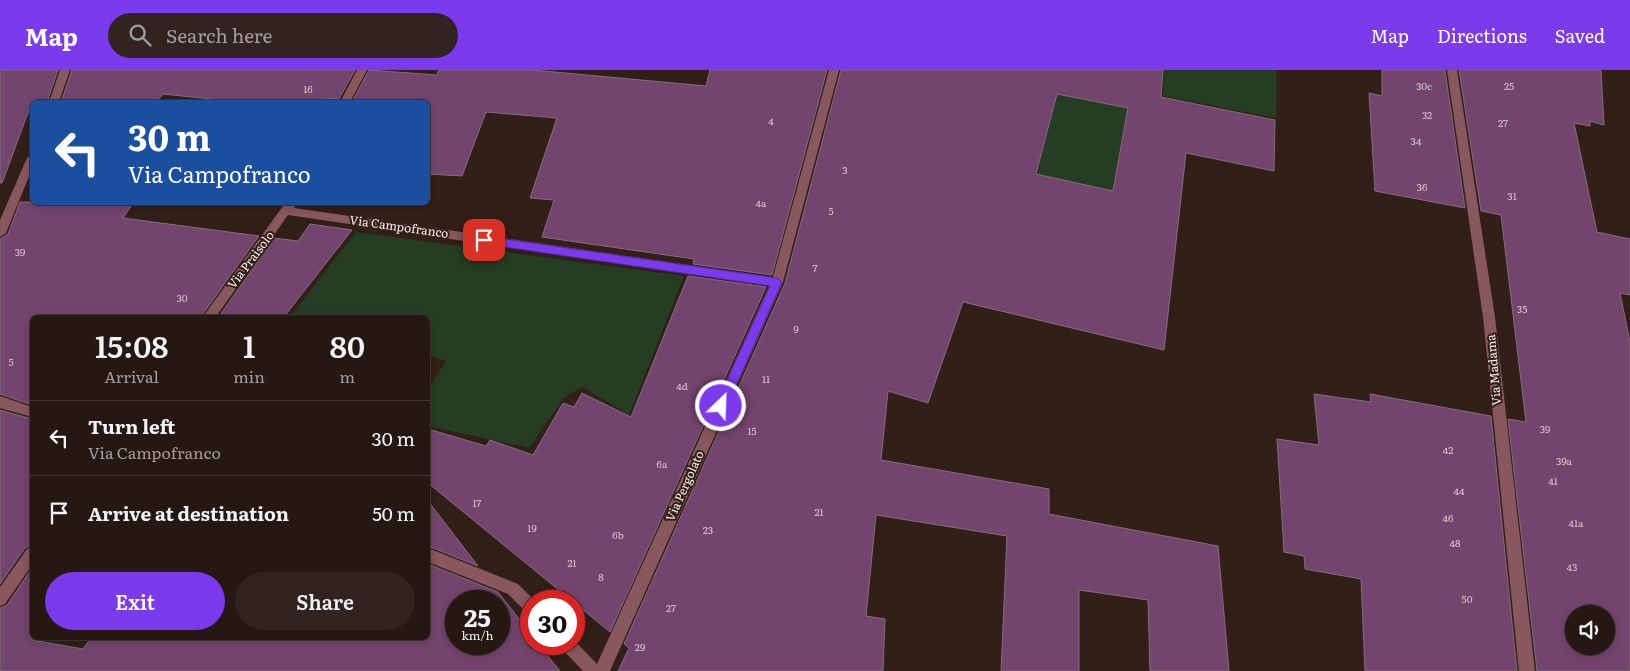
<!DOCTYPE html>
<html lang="en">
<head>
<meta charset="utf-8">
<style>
  :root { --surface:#251712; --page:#312420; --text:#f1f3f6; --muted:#a39f9f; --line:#423632; --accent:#7c3aed }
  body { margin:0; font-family:Literata,serif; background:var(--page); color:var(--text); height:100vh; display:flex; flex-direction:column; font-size:19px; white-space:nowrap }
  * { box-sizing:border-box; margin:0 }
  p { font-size:16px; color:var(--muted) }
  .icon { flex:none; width:28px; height:28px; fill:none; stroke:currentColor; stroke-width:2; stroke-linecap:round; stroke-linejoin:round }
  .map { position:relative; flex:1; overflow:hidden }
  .drawer { position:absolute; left:30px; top:245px; width:400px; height:325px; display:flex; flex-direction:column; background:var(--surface); border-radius:8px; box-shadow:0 2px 8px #0003,0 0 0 1px var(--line) }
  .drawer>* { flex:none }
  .banner { position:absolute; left:30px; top:30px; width:400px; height:105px; border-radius:8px; box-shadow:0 2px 8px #0003,0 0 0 1px var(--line); background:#1a4fa0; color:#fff; overflow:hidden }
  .tools { position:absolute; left:1565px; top:535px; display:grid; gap:10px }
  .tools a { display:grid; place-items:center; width:50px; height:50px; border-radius:50%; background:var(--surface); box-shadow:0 2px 8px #0003,0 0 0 1px var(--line); font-size:25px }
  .speed { position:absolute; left:445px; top:520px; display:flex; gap:10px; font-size:25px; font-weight:700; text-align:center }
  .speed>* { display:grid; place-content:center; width:65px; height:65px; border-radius:50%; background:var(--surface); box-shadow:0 2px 8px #0003,0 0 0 1px var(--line); line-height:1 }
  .speed small { font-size:12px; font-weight:400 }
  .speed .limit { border:8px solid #d22; background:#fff; color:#111 }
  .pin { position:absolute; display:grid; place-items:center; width:42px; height:42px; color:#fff; margin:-21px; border-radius:10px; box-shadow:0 2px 8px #0006 }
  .me { position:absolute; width:55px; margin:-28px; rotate:24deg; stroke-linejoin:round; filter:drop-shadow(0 0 4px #0008) }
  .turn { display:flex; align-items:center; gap:18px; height:105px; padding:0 15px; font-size:22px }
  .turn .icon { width:65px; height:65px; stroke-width:2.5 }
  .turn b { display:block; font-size:35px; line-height:42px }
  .eta { display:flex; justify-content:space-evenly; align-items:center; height:85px; text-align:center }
  .eta b { font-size:30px; font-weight:600; line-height:35px }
  .cta { display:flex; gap:10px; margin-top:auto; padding:10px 15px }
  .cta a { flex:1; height:58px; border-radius:30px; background:var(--accent); color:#fff; font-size:20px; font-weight:600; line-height:58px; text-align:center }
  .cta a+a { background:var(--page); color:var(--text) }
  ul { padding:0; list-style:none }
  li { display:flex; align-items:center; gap:15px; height:75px; padding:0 15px; border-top:1px solid var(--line) }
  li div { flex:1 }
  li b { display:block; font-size:19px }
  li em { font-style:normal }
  header { display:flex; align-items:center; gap:30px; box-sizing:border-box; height:70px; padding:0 25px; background:var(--accent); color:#fff }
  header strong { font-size:24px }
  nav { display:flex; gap:28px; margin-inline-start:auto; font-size:18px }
  .search { width:350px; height:45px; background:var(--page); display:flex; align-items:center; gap:12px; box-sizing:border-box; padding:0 18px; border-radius:28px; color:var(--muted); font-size:19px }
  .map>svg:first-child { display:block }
  .green { fill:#253e23 }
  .building { fill:#73446d; stroke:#816f7e; fill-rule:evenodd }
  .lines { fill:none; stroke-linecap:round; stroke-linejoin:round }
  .minor { fill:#89575e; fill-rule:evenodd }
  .route { fill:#7c3aed; stroke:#51269a }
  .labels { text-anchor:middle; stroke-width:4; stroke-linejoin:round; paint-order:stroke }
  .number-label { font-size:10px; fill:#dbc6cc }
  .street-label { font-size:12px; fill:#fef1ec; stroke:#311f18 }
</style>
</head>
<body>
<header>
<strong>Map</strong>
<div class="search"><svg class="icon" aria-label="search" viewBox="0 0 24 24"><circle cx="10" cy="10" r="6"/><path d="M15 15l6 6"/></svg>Search here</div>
<nav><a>Map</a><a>Directions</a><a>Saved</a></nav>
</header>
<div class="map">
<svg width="1630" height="601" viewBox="0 0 1630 601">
  <rect width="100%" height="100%" fill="#311f18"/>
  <g class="green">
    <polygon points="1164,0 1277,0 1276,48 1163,26"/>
    <polygon points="1057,24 1128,38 1113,121 1037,104"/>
    <polygon points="356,162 684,206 629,345 582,317 564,328 529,378 428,356 428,319 446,291 428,285 428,248 290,247"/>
  </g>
  <g class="building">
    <polygon points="0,0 58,0 47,32 32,32 2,113 0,113"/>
    <polygon points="72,0 355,0 339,29 326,28 323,32 239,32 163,24 156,32 61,32"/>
    <polygon points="369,0 437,5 439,0 533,0 706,16 710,0 827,0 772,205 693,194 694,189 542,167 554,130 530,128 557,48 486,42 462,106 428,104 428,32 353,30"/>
    <path d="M841,0H1163L1161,27L1275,50L1274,101L1186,83L1164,280L963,232L928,333L888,321L881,390L1049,419V444L1218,476L1229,601H1150L1148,530L1079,520V601H1001L1007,466L876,445L866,546L885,549L883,601H618L629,578L624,574L785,213ZM1057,24L1128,38L1113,121L1036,104Z"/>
    <polygon points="1382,0 1445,0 1465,138 1375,121 1369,23 1382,26"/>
    <path d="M1459,0H1601L1604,55L1590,51V56L1574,53L1597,162L1630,169V225L1620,223L1630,272V601H1537L1508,349L1526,352L1501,145L1481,141ZM1574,544H1606V576H1574Z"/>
    <polygon points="20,132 134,132 123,148 259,166 200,248 32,248 32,335 0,324 0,169 8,164"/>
    <polygon points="310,154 352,160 283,248 218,248 274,168 298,171"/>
    <polygon points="688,206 766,217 610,562 428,413 428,359 486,376 490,370 533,385 563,333 574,337 582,323 631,347"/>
    <polygon points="1314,324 1371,332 1370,324 1491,346 1517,601 1365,601 1361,509 1305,499 1304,486 1284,482 1277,369 1319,375"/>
    <polygon points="0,340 32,349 32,475 25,478 0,514"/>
    <polygon points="428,431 478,496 428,476"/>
    <path d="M428,494L498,522L531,564V574H538L560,601H0V538L7,535L32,498V570L83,579L91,568H428ZM456,531H499V574H456Z"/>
  </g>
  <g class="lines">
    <g class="minor">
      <polygon points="60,0 70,0 59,32 49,32"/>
      <polygon points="357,0 367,0 350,32 340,32"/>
      <polygon points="829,0 839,0 783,212 610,601 583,601 562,579 560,574 574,574 574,570 597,594 769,216 288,145 215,248 202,248 286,132 297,132 294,138 773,207"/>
      <polygon points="1447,0 1457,0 1495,247 1535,601 1519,601 1483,247"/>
      <polygon points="32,84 32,99 6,163 0,167 0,150 27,88"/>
      <polygon points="0,326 32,337 32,347 0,338"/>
      <polygon points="32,477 32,495 5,534 0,536 0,517 27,479"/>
      <polygon points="428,478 518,514 535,531 531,531 531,544 526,542 508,524 428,492"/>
    </g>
  </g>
  <polygon class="route" points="484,166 777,208 782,212 727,336 725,340 717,340 715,336 770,216 484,174 478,170"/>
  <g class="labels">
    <g class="number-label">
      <text x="1424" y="20">30c</text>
      <text x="1509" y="20">25</text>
      <text x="308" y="23">16</text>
      <text x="1427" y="49">32</text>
      <text x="771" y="55">4</text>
      <text x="1503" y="57">27</text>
      <text x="1416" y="75">34</text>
      <text x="845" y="104">3</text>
      <text x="1422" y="121">36</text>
      <text x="1512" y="130">31</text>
      <text x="761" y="137">4a</text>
      <text x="831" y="145">5</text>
      <text x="20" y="186">39</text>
      <text x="815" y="202">7</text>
      <text x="182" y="232">30</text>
      <text x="1522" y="243">35</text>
      <text x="796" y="263">9</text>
      <text x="11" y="296">5</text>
      <text x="766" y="313">11</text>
      <text x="682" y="320">4d</text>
      <text x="1545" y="363">39</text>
      <text x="752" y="365">15</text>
      <text x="1448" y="384">42</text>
      <text x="1564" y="395">39a</text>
      <text x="662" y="398">6a</text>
      <text x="1553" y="415">41</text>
      <text x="1459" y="425">44</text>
      <text x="477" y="437">17</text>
      <text x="819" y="446">21</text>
      <text x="1448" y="452">46</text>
      <text x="1576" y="457">41a</text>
      <text x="532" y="462">19</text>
      <text x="708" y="464">23</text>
      <text x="618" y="469">6b</text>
      <text x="1455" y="477">48</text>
      <text x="572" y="497">21</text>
      <text x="1572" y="501">43</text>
      <text x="601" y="511">8</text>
      <text x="1467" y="533">50</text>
      <text x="671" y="542">27</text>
      <text x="640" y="581">29</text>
    </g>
    <g class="street-label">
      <text transform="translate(399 157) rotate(8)" y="4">Via Campofranco</text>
      <text transform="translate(251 190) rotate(-53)" y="4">Via Praisolo</text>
      <text transform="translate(1494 300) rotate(-95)" y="4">Via Madama</text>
      <text transform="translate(685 416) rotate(-66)" y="4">Via Pergolato</text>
    </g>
  </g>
</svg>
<div class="tools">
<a><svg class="icon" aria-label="sound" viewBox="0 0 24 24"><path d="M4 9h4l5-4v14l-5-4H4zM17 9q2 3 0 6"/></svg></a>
</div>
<div class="speed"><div>25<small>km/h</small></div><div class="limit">30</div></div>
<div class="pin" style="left:484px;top:170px;background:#d93025"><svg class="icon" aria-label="arrive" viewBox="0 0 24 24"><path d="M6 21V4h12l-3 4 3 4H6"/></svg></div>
<svg class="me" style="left:721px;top:336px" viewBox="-20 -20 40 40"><circle r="17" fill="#7c3aed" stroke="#fff" stroke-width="3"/><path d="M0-11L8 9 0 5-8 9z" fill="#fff"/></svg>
<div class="banner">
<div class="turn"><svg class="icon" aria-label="left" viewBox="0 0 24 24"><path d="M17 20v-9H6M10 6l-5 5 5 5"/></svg><div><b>30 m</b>Via Campofranco</div></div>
</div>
<section class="drawer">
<div class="eta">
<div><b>15:08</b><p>Arrival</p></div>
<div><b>1</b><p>min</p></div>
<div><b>80</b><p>m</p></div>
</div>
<ul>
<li><svg class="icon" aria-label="left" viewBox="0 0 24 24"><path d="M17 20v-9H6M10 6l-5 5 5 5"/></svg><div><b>Turn left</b><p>Via Campofranco</p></div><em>30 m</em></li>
<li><svg class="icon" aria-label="arrive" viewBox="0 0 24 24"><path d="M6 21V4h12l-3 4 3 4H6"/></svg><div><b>Arrive at destination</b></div><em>50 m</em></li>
</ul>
<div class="cta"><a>Exit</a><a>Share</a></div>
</section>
</div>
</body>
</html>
